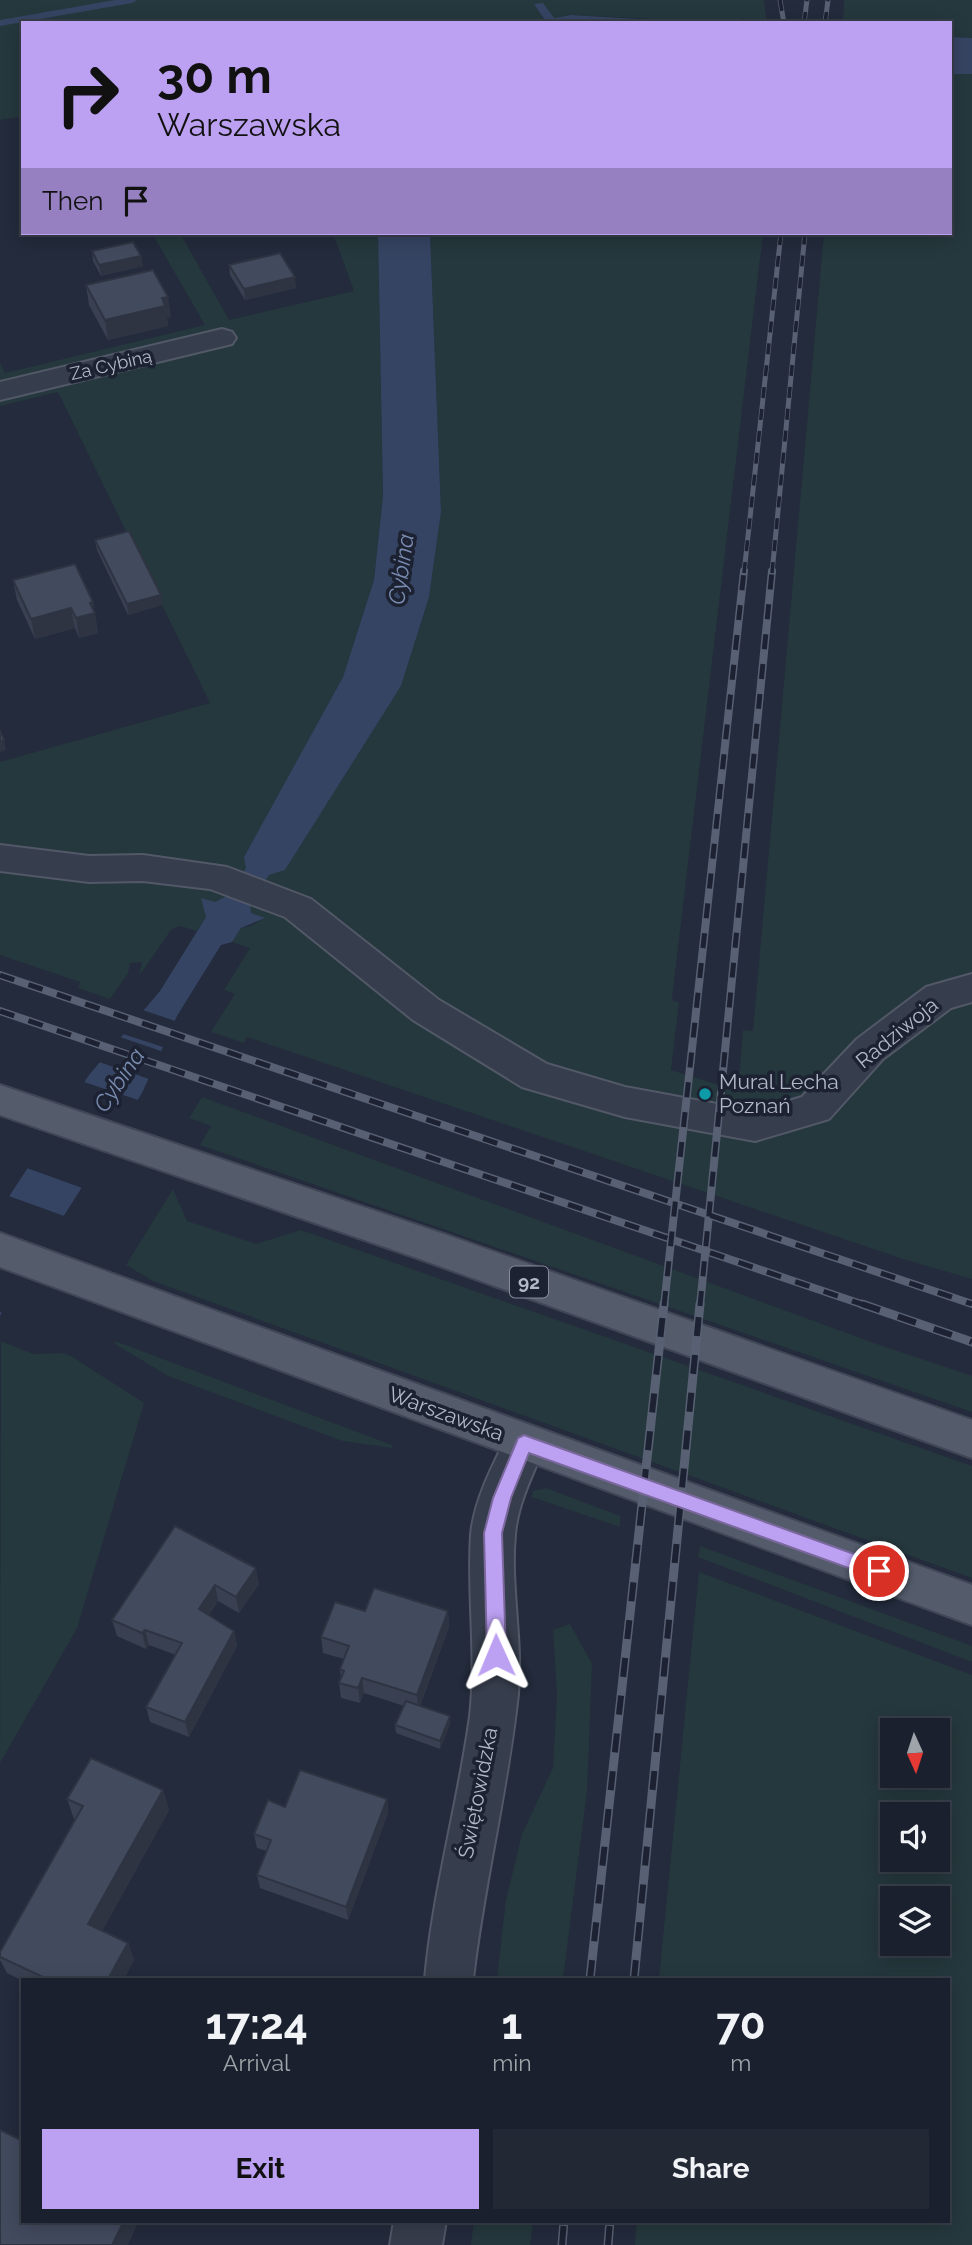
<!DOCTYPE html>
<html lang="en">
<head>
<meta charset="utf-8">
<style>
  :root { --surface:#1a202d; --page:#232835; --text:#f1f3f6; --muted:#9fa3aa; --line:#383e49; --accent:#bca0f2 }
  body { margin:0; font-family:Raleway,sans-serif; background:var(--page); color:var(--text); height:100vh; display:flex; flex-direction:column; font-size:26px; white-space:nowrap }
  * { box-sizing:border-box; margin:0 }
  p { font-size:23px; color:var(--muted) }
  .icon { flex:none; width:38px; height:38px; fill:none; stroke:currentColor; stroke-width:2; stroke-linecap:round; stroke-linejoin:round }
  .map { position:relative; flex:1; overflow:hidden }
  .details { position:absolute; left:21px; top:1978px; width:929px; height:245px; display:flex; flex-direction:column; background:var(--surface); border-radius:0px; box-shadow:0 4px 18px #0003,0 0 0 2px var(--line) }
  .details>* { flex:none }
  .banner { position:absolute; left:21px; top:21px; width:931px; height:214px; border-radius:0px; box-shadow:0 4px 18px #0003,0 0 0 2px var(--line); background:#bca0f2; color:#111; overflow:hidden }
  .needle { width:46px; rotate:177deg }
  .buttons { position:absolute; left:880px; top:1718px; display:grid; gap:14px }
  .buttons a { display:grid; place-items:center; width:70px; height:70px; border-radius:0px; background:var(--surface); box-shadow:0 4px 18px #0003,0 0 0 2px var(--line); font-size:35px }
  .pin { position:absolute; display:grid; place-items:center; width:60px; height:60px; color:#fff; margin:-30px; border:4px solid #fff; border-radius:50%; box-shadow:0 2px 7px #0007 }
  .me { position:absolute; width:77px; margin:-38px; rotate:359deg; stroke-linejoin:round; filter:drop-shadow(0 0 5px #0008) }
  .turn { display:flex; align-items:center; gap:24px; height:147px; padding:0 21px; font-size:32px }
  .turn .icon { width:91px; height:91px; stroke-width:2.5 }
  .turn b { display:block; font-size:49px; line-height:60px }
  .then { display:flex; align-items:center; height:66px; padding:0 21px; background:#0003; gap:14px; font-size:26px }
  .eta { display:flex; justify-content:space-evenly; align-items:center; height:119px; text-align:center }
  .eta b { font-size:42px; font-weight:700; line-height:49px }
  .action { display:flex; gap:14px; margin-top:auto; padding:14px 21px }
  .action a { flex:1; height:80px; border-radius:0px; background:var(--accent); color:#111; font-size:28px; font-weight:700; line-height:80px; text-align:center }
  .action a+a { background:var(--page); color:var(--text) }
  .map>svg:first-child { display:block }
  .green { fill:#25383d; fill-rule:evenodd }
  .water { fill:#364463 }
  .pier { fill:#232b3c }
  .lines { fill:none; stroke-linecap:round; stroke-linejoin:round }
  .stream { fill:#364463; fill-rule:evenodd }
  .street-casing { stroke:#525867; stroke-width:4 }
  .primary-casing { stroke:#404655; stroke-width:4 }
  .street { fill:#363d4c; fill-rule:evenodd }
  .primary { fill:#545c6c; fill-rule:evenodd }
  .rail-far2-casing { stroke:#586073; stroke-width:5 }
  .rail-far1-casing { stroke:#586073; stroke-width:8 }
  .rail-casing { stroke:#586073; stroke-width:9 }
  .rail-far2 { stroke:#1c2231; stroke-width:3.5; stroke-dasharray:11; stroke-linecap:butt }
  .rail-far1 { stroke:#1c2231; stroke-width:5; stroke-dasharray:15; stroke-linecap:butt }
  .rail { stroke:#1c2231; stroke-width:6; stroke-dasharray:19; stroke-linecap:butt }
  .wall { fill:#394051 }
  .shaded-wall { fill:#2e3442 }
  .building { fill:#424a5e; stroke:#2e3442; stroke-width:2 }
  .route { fill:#bca0f2; stroke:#7a689d; stroke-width:2 }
  .culture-dot { fill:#0f9aa8; stroke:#1c2231; stroke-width:2.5 }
  .labels { text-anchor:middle; stroke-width:7; stroke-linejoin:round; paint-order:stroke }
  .far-street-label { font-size:18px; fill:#b2b8c8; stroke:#1c2231 }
  .shield { fill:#1c2231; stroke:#858b9b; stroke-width:2 }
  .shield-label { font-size:19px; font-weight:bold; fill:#b2b8c8 }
  .street-label { font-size:21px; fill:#b2b8c8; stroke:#1c2231 }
  .poi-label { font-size:21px; fill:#b2b8c8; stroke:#1c2231; text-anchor:start }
  .water-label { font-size:23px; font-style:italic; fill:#798bb0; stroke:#1c2231 }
</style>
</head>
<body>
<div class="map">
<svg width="972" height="2245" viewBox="0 0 972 2245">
  <rect width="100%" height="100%" fill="#232b3c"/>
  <g class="green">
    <polygon points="0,0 764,0 767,23 751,23 751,20 742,18 741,23 571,15 553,18 534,4 544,20 527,23 23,23 23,116 0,120"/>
    <polygon points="844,0 972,0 972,38 950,37 950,23 843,23"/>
    <polygon points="950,74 972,74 972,1279 903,1259 247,1037 244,1043 211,1032 235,994 224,990 250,948 232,942 241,928 251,926 264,918 251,913 206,917 197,931 180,926 171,930 139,976 142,962 130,963 128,973 110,999 78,988 80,982 0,955 0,762 210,703 58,392 0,406 0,363 5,373 205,325 152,233 180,233 229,320 354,291 333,233 378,233 383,496 374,580 343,677 244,857 269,875 285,870 401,686 429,597 441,512 430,233 763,233 672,998 673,1001 679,1002 671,1070 738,1091 743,1030 753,1031 824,233 950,233"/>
    <polygon points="202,1097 871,1342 972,1376 972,1412 200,1145 211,1126 189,1118"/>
    <polygon points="173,1189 187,1221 256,1244 301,1230 972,1466 972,1578 153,1281 126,1265"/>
    <polygon points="1,1341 33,1354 62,1353 71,1356 144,1403 77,1628 0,1763"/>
    <polygon points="115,1341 392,1445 393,1448 343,1441 168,1376 115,1344"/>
    <polygon points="546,1488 620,1516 620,1527 532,1497 533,1491"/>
    <polygon points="700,1546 972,1646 972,1662 698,1557"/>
    <path d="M699,1572L972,1675V2245H635L637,2221H948V1979H659ZM892,1731H938V1776H892ZM892,1815H938V1860H892ZM892,1899H938V1944H892Z"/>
    <polygon points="570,1624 592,1664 587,1791 563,1979 497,1979 506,1900 522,1834 553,1768 557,1694 553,1630"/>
    <polygon points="474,2221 533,2221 530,2245 471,2245"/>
  </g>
  <g class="water">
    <polygon points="543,3 554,18 571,15 706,23 527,23 544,19 534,4"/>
    <polygon points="950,37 972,38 972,74 950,74"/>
    <polygon points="378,233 430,233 441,512 429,597 401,686 285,870 269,875 250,904 251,913 265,918 241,928 232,942 221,945 177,1016 142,1093 0,1316 0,1210 89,1075 160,991 206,917 201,898 215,902 227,896 246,868 244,857 343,677 374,580 383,496"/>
  </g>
  <g class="pier">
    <polygon points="140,1009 178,1022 166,1048 120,1033"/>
    <polygon points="117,1036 164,1052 152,1080 96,1061"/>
    <polygon points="81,1081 141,1101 85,1189 24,1167"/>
    <polygon points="6,1195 67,1217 5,1314 0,1312 0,1204"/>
  </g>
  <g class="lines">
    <polygon class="stream" points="115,0 137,0 132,3 0,26 0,20"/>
    <g class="street-casing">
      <g id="street">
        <polygon points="222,329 232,332 236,338 232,344 0,400 0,382"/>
        <polygon points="0,845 89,856 143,855 227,867 311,899 439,1000 547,1064 625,1087 755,1111 802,1097 857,1039 926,987 972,974 972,1002 951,1008 883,1059 829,1119 755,1141 625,1117 522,1087 413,1020 285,917 210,889 143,881 89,882 0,871"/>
        <path d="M525,1424L540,1430L546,1443C534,1472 518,1502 515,1534C510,1586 523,1641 518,1694C508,1789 484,1883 473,1979H425C433,1890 458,1804 470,1716C477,1655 467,1595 471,1535C474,1499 495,1461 510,1430Z"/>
        <polygon points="394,2221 446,2221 442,2245 390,2245"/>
      </g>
    </g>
    <g class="primary-casing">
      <g id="primary">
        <polygon points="0,1085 444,1234 972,1420 972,1458 417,1258 0,1115"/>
        <polygon points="0,1233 972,1585 972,1625 0,1267"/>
      </g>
    </g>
    <use href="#street" class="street"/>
    <use href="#primary" class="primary"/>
    <g class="rail-far2-casing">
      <g id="rail-far2">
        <polyline points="780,0 784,23"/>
        <polyline points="804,23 807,0"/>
        <polyline points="825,23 828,0"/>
        <polyline points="744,573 781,233"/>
        <polyline points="772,573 805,233"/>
      </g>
    </g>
    <g class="rail-far1-casing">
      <g id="rail-far1">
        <polyline points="0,975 972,1304"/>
        <polyline points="0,1011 867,1306"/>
        <polyline points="664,1306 744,571"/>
        <polyline points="700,1306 772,571"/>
      </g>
    </g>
    <g class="rail-casing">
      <g id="rail">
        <polyline points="862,1304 972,1342"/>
        <polyline points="590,1979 664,1304"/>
        <polyline points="634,1979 700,1304"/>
        <polyline points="562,2245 564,2221"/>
        <polyline points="608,2245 610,2221"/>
      </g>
    </g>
    <use href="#rail-far2" class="rail-far2"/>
    <use href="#rail-far1" class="rail-far1"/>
    <use href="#rail" class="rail"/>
  </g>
  <g class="wall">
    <polygon points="92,251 143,266 101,276 93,261"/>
    <polygon points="229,265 296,288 245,300 230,275"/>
    <polygon points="86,285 171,317 167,318 168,326 108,340 89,305"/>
    <polygon points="95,540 161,595 162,605 128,615 97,550"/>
    <polygon points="13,580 93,602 98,633 79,638 75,628 35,639 17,600"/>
    <polygon points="175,1526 259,1584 239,1613 218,1601 209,1615 234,1631 237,1646 189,1737 150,1722 146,1707 176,1655 149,1645 146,1649 117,1636 112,1620"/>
    <polygon points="365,1611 448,1611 449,1627 420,1706 450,1716 450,1724 440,1749 396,1733 395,1725 404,1706 364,1693 360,1703 341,1698 339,1683 341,1679 340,1669 344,1659 323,1653 321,1637"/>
    <polygon points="163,1790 169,1810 102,1931 128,1943 134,1960 124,1979 23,1979 23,1981 7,1973 0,1960 0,1952 76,1819 74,1819 67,1799"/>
    <polygon points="387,1799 388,1813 348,1920 260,1888 257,1875 267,1851 257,1848 254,1834 285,1807"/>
  </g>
  <g class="shaded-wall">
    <polygon points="141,256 143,266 101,276 99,265"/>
    <polygon points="295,277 296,288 245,300 244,289"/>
    <polygon points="168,297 171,317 167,318 168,326 108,340 105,320 162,298"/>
    <polygon points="161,595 162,605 128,615 127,604"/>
    <polygon points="93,602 98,633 79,638 76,618 90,603"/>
    <polygon points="71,608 75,628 35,639 31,619"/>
    <polygon points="4,740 6,750 0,752 0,741"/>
    <polygon points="256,1568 259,1584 239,1613 236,1597"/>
    <polygon points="215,1585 218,1601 202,1625 199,1609"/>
    <polygon points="448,1611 449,1627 418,1710 417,1695"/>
    <polygon points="145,1630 149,1645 146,1649 142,1633"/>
    <polygon points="234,1631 237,1646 189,1737 185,1722"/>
    <polygon points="362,1678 364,1693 360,1703 358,1688"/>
    <polygon points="450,1716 450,1724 440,1749 440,1741"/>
    <polygon points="163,1790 169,1810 96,1942 88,1924"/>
    <polygon points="387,1799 388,1813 348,1920 346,1907"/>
    <polygon points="128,1943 134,1960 124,1979 108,1979"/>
    <polygon points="124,2221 139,2221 128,2245 112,2245"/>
  </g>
  <g class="building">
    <polygon points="133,242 141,256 99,265 92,251"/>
    <polygon points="280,253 295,277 244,289 229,265"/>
    <polygon points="153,270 168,297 162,298 165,306 105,320 86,285"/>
    <polygon points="129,531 161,595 127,604 95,540"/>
    <polygon points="75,564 93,602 90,603 95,613 76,618 71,608 31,619 13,580"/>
    <polygon points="0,730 4,740 0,741"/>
    <polygon points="175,1526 256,1568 236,1597 215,1585 199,1609 234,1631 185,1722 146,1707 182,1643 145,1630 142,1633 112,1620"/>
    <polygon points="374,1588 448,1611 417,1695 362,1678 358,1688 339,1683 344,1671 340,1669 349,1646 321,1637 335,1602 365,1611"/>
    <polygon points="406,1701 450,1716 440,1741 395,1725"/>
    <polygon points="91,1758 163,1790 88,1924 128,1943 108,1979 47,1979 0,1957 0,1952 83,1806 67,1799"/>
    <polygon points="300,1770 387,1799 346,1907 257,1875 271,1840 254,1834 268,1800 285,1807"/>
    <polygon points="0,2130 23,2141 23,2221 124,2221 112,2245 0,2245"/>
  </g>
  <polygon class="route" points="524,1435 879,1563 886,1565 888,1571 886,1577 879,1579 529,1453 511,1498 502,1533 506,1655 503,1661 496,1664 490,1661 487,1655 484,1533 493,1498 516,1443 518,1438"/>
  <circle class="culture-dot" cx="705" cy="1094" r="7"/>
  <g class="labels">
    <g class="far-street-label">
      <text transform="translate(111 365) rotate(-13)" y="6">Za Cybiną</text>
    </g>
    <rect class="shield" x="510" y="1266.5" width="38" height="31" rx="5"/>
    <g class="shield-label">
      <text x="529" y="1289">92</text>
    </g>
    <g class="street-label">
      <text transform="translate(897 1033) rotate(-39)" y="7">Radziwoja</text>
      <text transform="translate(446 1414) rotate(20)" y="7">Warszawska</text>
      <text transform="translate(478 1793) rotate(-79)" y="7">Świętowidzka</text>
    </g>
    <g class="poi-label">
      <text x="719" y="1089">Mural Lecha<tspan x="719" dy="24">Poznań</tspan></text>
    </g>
    <g class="water-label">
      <text transform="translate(401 569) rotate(-82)" y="8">Cybina</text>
      <text transform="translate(119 1080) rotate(-56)" y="8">Cybina</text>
    </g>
  </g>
</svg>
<div class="buttons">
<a><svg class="needle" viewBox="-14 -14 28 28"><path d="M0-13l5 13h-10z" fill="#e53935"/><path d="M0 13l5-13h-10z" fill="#9fa3aa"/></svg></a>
<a><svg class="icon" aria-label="sound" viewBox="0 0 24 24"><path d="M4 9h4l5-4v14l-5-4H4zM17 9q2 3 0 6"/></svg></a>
<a><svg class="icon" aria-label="layers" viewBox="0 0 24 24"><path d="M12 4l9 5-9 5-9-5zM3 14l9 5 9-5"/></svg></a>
</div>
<div class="pin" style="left:879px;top:1571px;background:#d93025"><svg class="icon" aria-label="arrive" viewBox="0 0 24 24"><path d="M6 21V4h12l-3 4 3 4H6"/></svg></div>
<svg class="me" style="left:496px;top:1655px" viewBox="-20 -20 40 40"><path d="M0-17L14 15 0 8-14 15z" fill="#bca0f2" stroke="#fff" stroke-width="4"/></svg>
<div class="banner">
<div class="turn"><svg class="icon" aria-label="right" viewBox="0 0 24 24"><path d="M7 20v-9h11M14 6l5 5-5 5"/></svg><div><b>30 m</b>Warszawska</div></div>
<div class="then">Then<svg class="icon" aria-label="arrive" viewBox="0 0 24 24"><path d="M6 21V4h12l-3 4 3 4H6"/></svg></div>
</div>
<section class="details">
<div class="eta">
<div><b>17:24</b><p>Arrival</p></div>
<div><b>1</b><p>min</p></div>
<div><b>70</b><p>m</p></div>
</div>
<div class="action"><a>Exit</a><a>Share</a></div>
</section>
</div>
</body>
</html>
